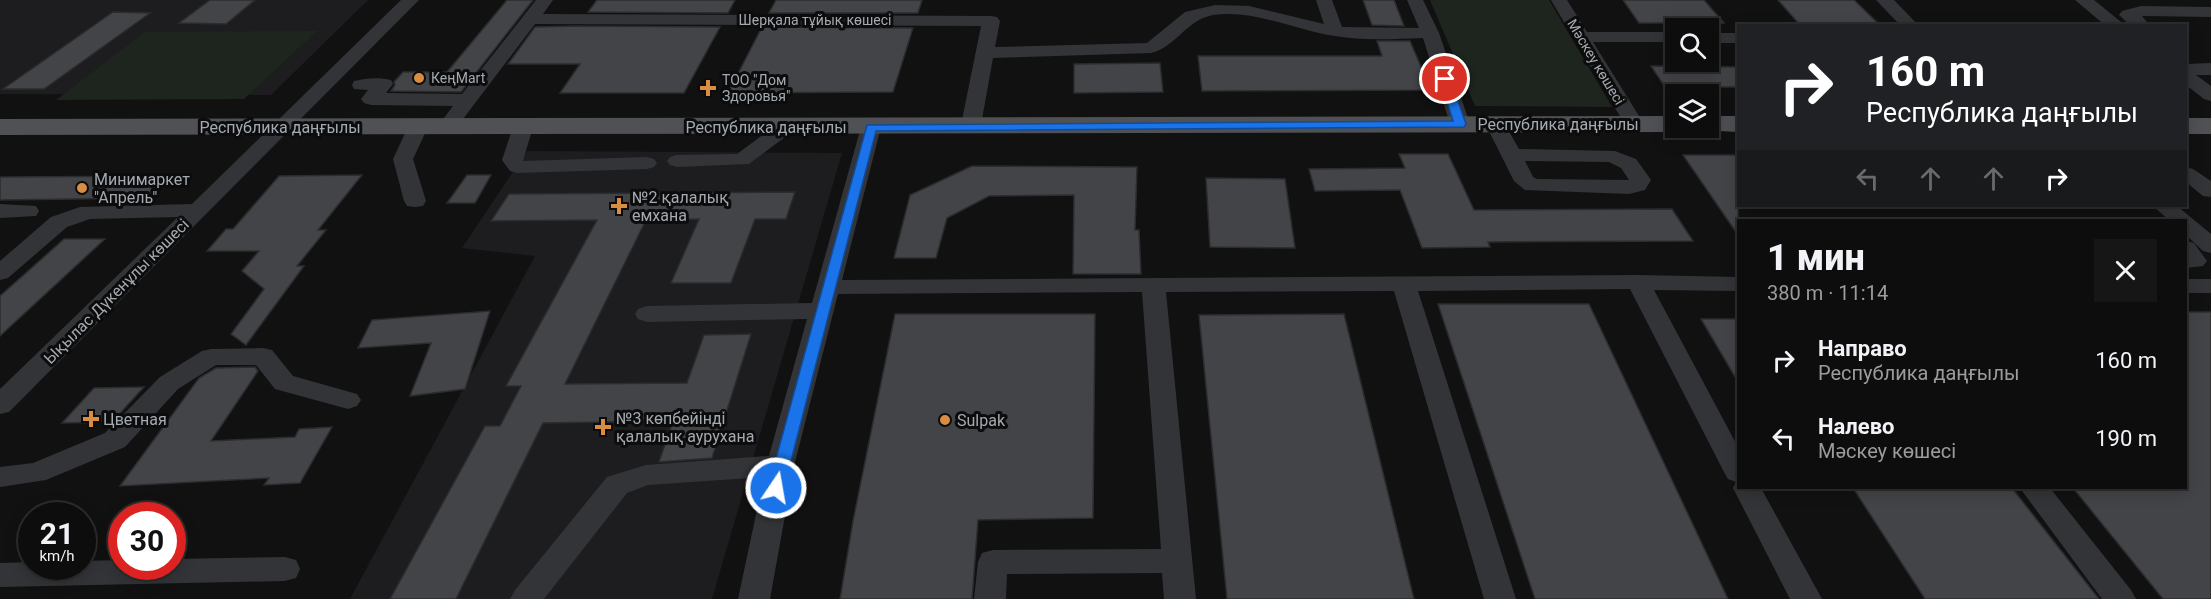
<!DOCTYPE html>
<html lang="ru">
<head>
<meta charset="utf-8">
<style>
  :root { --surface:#0d0d0e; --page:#161617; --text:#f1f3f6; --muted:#9a9c9e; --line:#2d2d2e }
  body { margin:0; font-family:Roboto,sans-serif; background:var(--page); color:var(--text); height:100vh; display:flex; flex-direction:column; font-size:22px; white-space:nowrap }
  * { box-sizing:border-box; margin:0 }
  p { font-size:20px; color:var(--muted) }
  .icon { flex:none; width:33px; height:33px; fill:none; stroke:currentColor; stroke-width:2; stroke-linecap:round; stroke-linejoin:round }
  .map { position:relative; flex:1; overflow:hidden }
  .details { position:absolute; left:1737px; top:219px; width:450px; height:270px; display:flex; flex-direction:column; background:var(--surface); border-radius:0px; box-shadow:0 3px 15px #0003,0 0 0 2px var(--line) }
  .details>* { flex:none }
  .banner { position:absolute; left:1737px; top:24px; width:450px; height:183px; border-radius:0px; box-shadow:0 3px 15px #0003,0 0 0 2px var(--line); background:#202124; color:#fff; overflow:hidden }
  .controls { position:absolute; left:1665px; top:18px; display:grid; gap:12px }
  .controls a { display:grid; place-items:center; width:54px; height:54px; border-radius:0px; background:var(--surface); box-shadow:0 3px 15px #0003,0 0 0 2px var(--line); font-size:30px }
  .speed { position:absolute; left:18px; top:502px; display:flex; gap:12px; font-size:30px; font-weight:700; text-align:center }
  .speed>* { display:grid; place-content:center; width:78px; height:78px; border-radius:50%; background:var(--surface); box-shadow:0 3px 15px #0003,0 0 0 2px var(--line); line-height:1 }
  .speed small { font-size:15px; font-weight:400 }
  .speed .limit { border:9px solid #d22; background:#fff; color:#111 }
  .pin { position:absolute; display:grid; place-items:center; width:51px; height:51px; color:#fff; margin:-26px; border:3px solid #fff; border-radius:50%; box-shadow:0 2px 6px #0007 }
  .me { position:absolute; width:66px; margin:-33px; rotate:12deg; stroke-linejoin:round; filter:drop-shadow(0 0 4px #0008) }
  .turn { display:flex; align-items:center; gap:21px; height:126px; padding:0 30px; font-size:27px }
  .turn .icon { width:78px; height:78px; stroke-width:2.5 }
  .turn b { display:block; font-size:42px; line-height:51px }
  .lanes { display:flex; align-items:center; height:57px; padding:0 30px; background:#0003; justify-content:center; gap:30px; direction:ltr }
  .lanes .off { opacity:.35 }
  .round { display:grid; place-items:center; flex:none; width:63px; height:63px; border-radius:0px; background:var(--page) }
  .summary { display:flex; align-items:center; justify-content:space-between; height:102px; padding:0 30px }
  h1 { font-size:36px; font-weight:800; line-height:45px }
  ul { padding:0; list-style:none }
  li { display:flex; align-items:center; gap:18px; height:78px; padding:0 30px }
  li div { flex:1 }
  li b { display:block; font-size:22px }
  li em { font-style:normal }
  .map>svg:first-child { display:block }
  .built { fill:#1d1d1f }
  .green { fill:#1e241e }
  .building { fill:#434447; stroke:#2b2c2e; stroke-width:1.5 }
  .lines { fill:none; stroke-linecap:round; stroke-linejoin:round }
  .minor { fill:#323437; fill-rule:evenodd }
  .major { fill:#4f5155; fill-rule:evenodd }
  .route { fill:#1a73e8; stroke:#114b97; stroke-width:1.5 }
  .poi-dot { fill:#d98d43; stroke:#0c0c0d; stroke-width:2 }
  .labels { text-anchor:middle; stroke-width:6; stroke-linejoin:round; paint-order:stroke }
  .far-street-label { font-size:14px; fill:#a4aab1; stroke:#0c0c0d }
  .far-poi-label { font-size:14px; fill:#a4aab1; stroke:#0c0c0d; text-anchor:start }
  .street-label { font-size:16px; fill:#a4aab1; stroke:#0c0c0d }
  .poi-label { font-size:16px; fill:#a4aab1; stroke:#0c0c0d; text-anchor:start }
</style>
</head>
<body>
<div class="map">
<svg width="2211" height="599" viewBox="0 0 2211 599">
  <rect width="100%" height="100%" fill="#111112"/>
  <g class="built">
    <polygon points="0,0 368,0 271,95 0,94"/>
    <polygon points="527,151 842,153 712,599 350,599 535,256 462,248"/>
  </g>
  <g class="green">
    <polygon points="1430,0 1549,0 1612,107 1475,106"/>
    <polygon points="317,31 244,99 56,100 145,32"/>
  </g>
  <g class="building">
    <polygon points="210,0 255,0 226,24 179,23"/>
    <polygon points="507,0 533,0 461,92 391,91 395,85 394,82 403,72 447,72"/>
    <polygon points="597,0 735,0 728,13 588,12"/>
    <polygon points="776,0 922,0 918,13 769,13"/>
    <polygon points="1363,0 1394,0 1404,26 1372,25"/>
    <polygon points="1623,0 1704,0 1724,23 1639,23"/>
    <polygon points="1778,0 1854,0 1881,26 1801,26"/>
    <polygon points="113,12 150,13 44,89 3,89"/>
    <polygon points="576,26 720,27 684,93 560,93 580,64 508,64 535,27"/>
    <polygon points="762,27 913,28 893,92 728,93"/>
    <polygon points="1377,41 1410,41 1431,90 1202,91 1198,56 1382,56"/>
    <polygon points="1160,63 1163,92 1074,93 1074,64"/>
    <polygon points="1651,66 1738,67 1738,87 1665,87"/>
    <polygon points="1399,154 1448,154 1474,210 1672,209 1693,241 1488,242 1490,247 1422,248 1400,190 1315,191 1309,169 1405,168"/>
    <polygon points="1683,155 1738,155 1738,235"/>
    <polygon points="972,166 1137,167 1135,230 1139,230 1141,274 1073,274 1074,195 989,196 947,218 936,258 894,258 910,195"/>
    <polygon points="362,175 318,230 326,230 297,266 304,266 246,345 231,334 264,289 242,271 259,251 207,251 226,229 233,229 279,176"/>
    <polygon points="467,175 491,175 475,203 447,203"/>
    <polygon points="171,176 148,198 0,200 0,177"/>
    <polygon points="1206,178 1285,179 1295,248 1210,247"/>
    <polygon points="795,192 786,219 755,219 731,283 671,283 699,219 646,220 565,384 687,383 704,335 751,334 712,458 659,462 673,421 543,423 456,599 390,599 485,426 500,426 521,386 506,386 597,220 491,221 509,194"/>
    <polygon points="64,239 105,239 0,336 0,296"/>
    <polygon points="1438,304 1589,304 1728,599 1535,599"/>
    <polygon points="490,311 465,389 410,396 431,343 358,348 372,320"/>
    <polygon points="2186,312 2211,312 2211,599 2163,599 2073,488 2186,488"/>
    <polygon points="895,314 1095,314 1093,518 978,520 972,599 840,599 853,521"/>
    <polygon points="1344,314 1414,599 1227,599 1199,315"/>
    <polygon points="1701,319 1738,319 1738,382"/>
    <polygon points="255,367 258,371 211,441 295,437 299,429 332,427 300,483 264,485 269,478 120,486 199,378 216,368"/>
    <polygon points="144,387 112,422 62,423 94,388"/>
    <polygon points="1853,488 2012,488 2099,599 1925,599"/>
  </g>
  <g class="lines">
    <g class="minor">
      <polygon points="401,0 419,0 9,412 0,414 0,389 178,217 90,219 67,227 8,278 0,280 0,261 51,217 80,207 192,204"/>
      <path d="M536,0H553L543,14L991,16L997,17L1000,21L995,47L1147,43L1185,12L1215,5L1249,6L1324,24L1316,0H1332L1342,27L1419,28L1407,0H1423L1439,33L1470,124L1467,128H1453L1450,124L1423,38C1394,39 1364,41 1335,36C1295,30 1254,9 1213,15C1186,20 1176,47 1151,53L993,58L981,125L978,129H964L961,125L981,26L535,24L454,131H440L437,127L453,106L371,105L364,103L361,99L368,90L354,89L352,85L354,81C366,78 379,77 391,80L393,84L386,93L462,94Z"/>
      <polygon points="1551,0 1567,0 1587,32 1676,32 1676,42 1593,42 1644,124 1641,128 1627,128"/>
      <polygon points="1876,0 1894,0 1919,26 1901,26"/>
      <polygon points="2075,0 2094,0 2126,26 2106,26"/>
      <polygon points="2141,6 2211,7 2211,17 2142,16 2150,26 2131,26 2119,15 2122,11"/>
      <rect x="1708" y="33" width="30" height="10"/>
      <polygon points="2211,63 2211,75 2196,75 2211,86 2211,101 2204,99 2186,85 2186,64"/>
      <path d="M1496,119L1503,121L1519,149L1615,151L1636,159L1651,180L1645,190L1629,194L1525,190L1514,181L1486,125L1489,121ZM1525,161L1609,162L1621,168L1629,180L1537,179L1533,177Z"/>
      <polygon points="418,121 425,123 428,127 413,159 426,201 423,206 415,207 407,206 404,201 393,159 408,127 411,123"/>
      <polygon points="523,121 530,123 533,127 523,161 647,157 654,159 657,163 654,167 647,169 517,173 510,171 502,160 513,127 516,123"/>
      <polygon points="786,121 793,123 796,127 793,131 749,164 677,167 670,165 667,161 670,157 677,155 737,154 779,123"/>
      <polygon points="871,121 878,123 881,127 842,280 1638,275 1738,277 1738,291 1654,290 1738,447 1738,488 1761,488 1822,599 1790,599 1733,488 1736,482 1728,479 1724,472 1630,289 1418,291 1516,599 1484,599 1394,291 1166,292 1196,599 1164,599 1162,573 1007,574 1006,599 974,599 978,562 982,553 993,550 1161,549 1142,292 838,294 794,466 770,599 738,599 764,477 648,485 627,493 544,599 510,599 515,590 607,477 646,465 769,456 807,319 647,322 638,319 635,314 638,309 647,306 812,303 861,127 864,123"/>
      <polygon points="2186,167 2193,169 2211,181 2211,197 2203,196 2186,182"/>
      <polygon points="0,204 36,206 39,211 36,216 0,218"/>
      <polygon points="2153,206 2177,206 2211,234 2211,253 2203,251 2186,235 2186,220 2169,220"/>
      <polygon points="2186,241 2194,243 2207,261 2203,266 2186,268"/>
      <rect x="2186" y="279" width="25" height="14"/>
      <polygon points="263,348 272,350 293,376 357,394 361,400 357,406 348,409 275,389 256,365 216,365 178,389 125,447 46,480 0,487 0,467 33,463 105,433 160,377 202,351 211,349"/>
      <polygon points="2020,488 2050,488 2131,590 2136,599 2102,599"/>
      <polygon points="285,557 296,560 300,569 296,578 285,581 0,587 0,563 32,562 32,567 82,567 82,561 122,560 122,567 172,567 172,559"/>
    </g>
    <g class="major">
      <polygon points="1676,116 1676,128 1687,128 1685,130 1676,132 0,135 0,119"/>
      <polygon points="1708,116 1738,116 1738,132 1699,130 1697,128 1708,128"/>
      <rect x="2186" y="118" width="25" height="16"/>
    </g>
  </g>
  <polygon class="route" points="1445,76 1450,79 1466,124 1464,127 876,131 784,488 782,492 770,492 768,488 867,125 1453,121 1440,79"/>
  <g class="poi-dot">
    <circle cx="419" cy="78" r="6"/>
    <path d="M705 79h6v6h6v6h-6v6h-6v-6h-6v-6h6z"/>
    <circle cx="82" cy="188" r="6"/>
    <path d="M616 197h6v6h6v6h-6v6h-6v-6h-6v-6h6z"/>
    <path d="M88 410h6v6h6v6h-6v6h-6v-6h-6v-6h6z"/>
    <circle cx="945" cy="420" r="6"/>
    <path d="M600 418h6v6h6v6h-6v6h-6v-6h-6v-6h6z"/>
  </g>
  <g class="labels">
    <g class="far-street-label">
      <text x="815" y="25">Шерқала тұйық көшесі</text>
      <text transform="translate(1596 62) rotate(59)" y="5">Мәскеу көшесі</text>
    </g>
    <g class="far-poi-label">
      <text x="431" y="83">КеңMart</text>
      <text x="722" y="85">ТОО "Дом<tspan x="722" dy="16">Здоровья"</tspan></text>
    </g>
    <g class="street-label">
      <text x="1558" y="130">Республика даңғылы</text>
      <text x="280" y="133">Республика даңғылы</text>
      <text x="766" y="133">Республика даңғылы</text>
      <text transform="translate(116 291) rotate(-45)" y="6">Ықылас Дүкенұлы көшесі</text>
    </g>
    <g class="poi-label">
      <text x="94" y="185">Минимаркет<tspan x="94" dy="18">"Апрель"</tspan></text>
      <text x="632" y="203">№2 қалалық<tspan x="632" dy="18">емхана</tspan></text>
      <text x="616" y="424">№3 көпбейінді<tspan x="616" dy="18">қалалық аурухана</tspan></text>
      <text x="103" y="425">Цветная</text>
      <text x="957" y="426">Sulpak</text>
    </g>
  </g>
</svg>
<div class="controls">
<a><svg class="icon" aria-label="search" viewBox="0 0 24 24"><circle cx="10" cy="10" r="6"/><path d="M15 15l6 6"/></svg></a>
<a><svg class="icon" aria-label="layers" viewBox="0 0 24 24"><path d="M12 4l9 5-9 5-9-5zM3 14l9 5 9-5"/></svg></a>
</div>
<div class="speed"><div>21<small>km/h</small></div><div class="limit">30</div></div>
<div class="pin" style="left:1445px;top:79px;background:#d93025"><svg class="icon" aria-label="arrive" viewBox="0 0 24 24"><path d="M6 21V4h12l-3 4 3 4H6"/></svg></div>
<svg class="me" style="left:776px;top:488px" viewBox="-20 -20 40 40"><circle r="17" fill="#1a73e8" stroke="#fff" stroke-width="3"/><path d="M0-11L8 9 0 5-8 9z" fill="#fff"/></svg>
<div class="banner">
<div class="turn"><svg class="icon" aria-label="right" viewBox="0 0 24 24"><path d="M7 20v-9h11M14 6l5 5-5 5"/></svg><div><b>160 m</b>Республика даңғылы</div></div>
<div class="lanes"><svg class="icon off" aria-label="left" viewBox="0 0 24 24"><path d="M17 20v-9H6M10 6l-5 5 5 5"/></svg><svg class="icon off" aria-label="ahead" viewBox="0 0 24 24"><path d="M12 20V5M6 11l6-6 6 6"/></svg><svg class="icon off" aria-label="ahead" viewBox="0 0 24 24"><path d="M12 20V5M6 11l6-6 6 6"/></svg><svg class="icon" aria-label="right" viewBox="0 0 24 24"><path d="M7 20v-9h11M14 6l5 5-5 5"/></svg></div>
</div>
<section class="details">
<div class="summary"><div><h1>1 мин</h1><p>380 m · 11:14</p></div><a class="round"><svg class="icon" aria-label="close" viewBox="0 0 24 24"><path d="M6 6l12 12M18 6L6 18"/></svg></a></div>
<ul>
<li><svg class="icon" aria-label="right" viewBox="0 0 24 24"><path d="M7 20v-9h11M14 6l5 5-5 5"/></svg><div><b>Направо</b><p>Республика даңғылы</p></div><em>160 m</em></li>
<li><svg class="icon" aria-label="left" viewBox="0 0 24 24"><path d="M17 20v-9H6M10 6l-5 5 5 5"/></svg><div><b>Налево</b><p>Мәскеу көшесі</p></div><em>190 m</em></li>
</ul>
</section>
</div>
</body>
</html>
